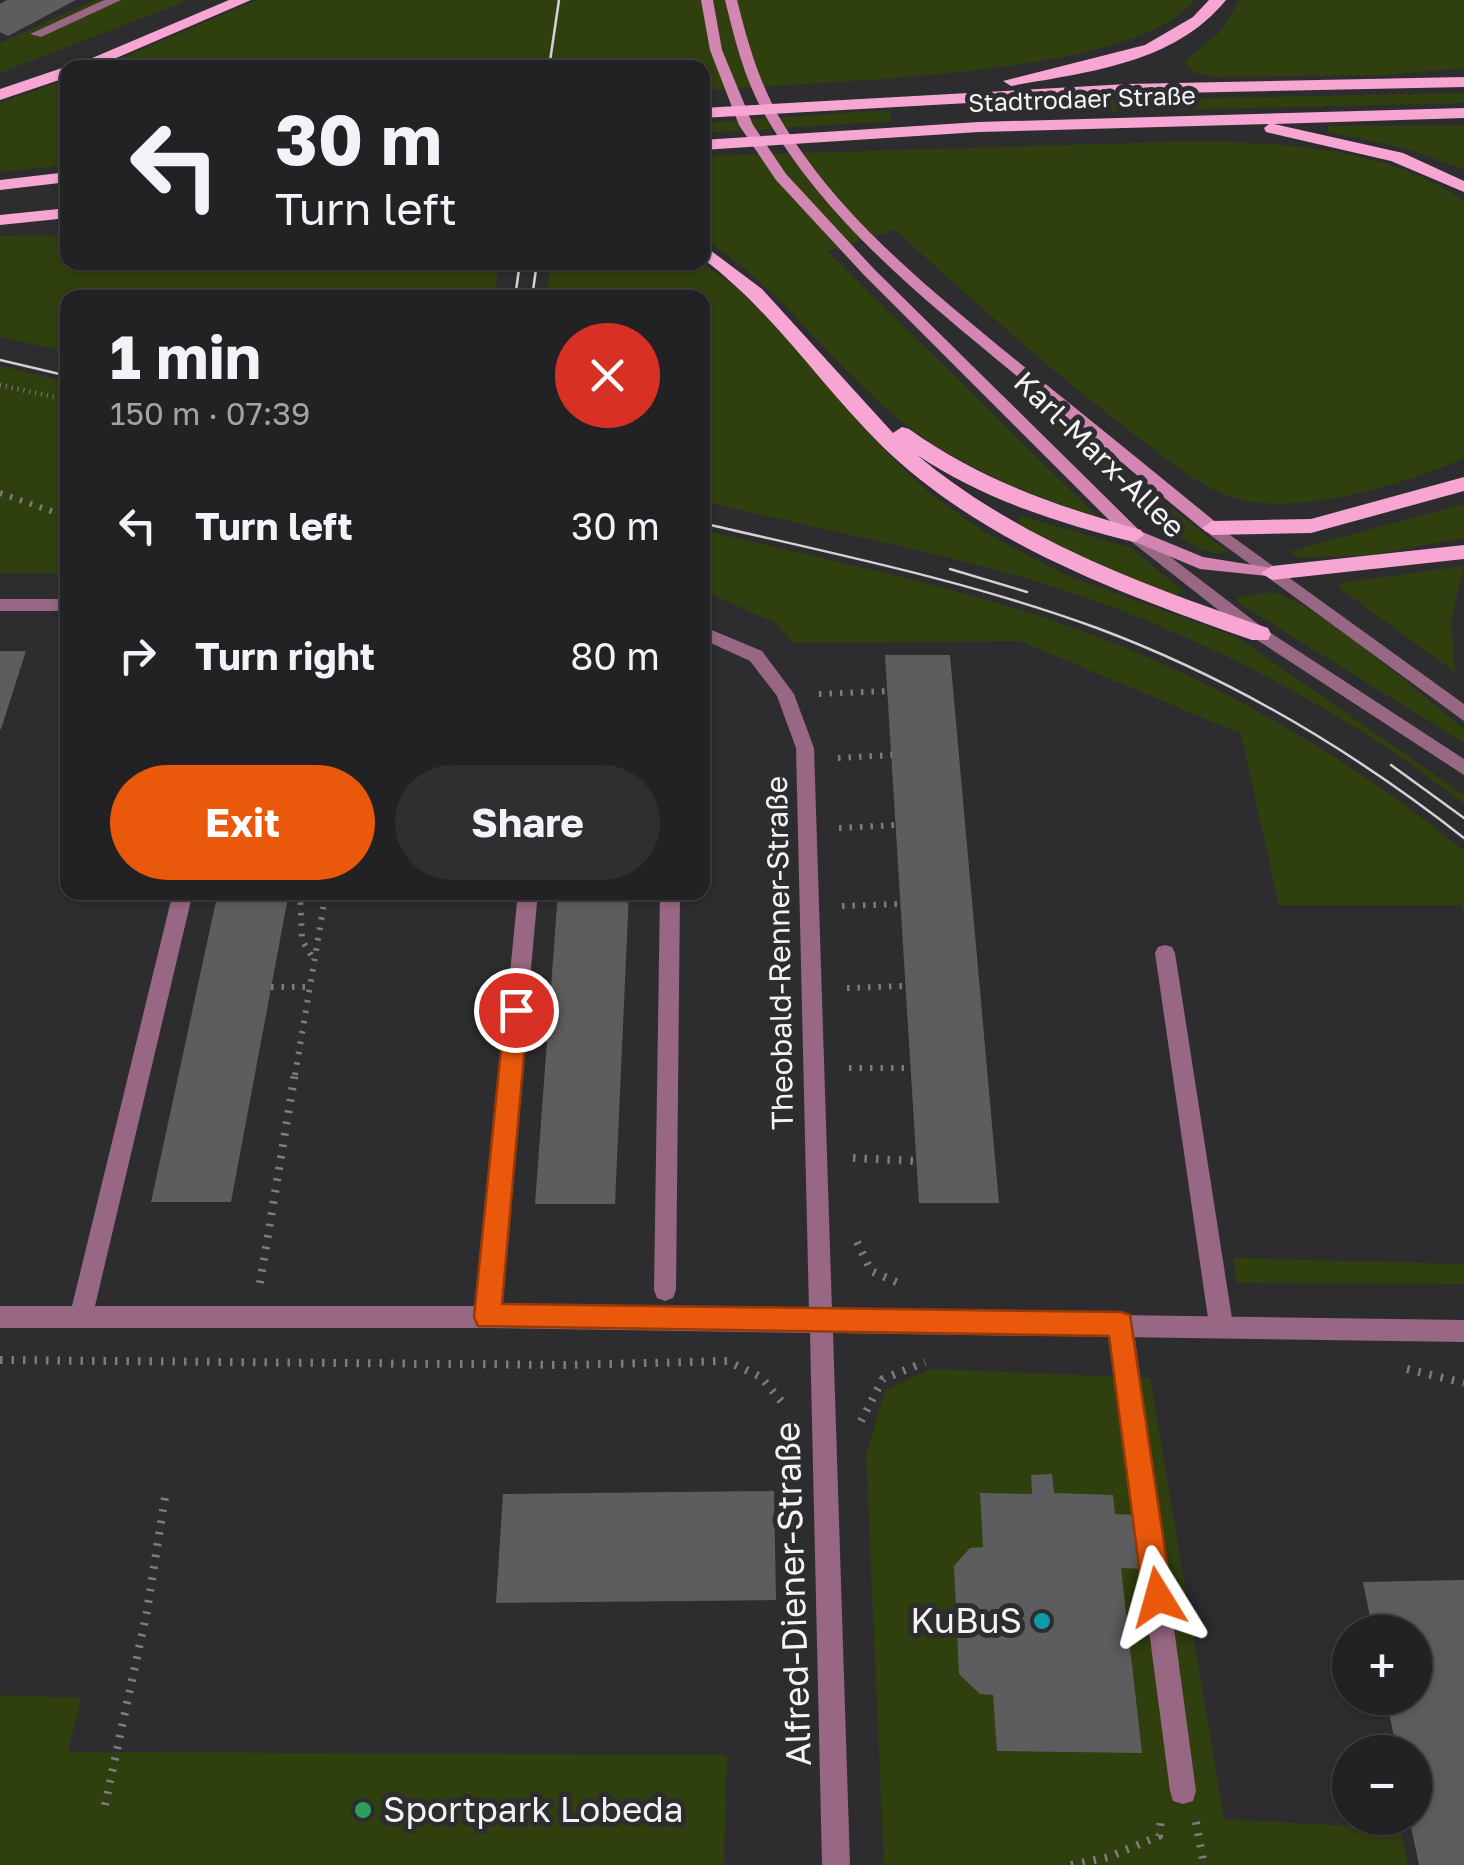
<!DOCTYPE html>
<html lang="en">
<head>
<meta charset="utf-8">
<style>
  :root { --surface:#222224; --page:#2e2f31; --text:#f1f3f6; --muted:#a2a4a6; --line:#3f3f41; --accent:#ea580c }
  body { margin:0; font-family:"Golos Text",sans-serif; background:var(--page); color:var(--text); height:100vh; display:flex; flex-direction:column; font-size:38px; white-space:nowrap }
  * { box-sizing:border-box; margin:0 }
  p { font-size:32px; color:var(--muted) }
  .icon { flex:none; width:55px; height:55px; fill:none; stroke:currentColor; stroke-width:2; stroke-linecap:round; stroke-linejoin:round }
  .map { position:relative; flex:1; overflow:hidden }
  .panel { position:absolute; left:60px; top:290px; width:650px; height:610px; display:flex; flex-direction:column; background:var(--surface); border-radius:20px; box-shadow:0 2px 8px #0004,0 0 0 2px var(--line) }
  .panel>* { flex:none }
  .top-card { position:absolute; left:60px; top:60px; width:650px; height:210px; border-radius:20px; box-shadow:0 2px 8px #0004,0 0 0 2px var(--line); background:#222224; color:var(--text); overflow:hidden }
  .controls { position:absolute; left:1332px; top:1615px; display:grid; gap:20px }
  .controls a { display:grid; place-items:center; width:100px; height:100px; border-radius:50%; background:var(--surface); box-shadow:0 2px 8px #0004,0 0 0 2px var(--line); font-size:50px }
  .pin { position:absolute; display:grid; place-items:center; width:85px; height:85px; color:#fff; margin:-42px; border:5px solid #fff; border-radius:50%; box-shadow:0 2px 10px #0007 }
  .me { position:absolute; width:110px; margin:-55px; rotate:352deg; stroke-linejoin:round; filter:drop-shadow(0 0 8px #0008) }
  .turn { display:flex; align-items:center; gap:35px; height:210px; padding:0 50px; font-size:45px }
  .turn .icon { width:130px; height:130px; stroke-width:2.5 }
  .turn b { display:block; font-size:70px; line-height:85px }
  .round { display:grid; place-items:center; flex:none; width:105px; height:105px; border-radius:52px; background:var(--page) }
  .overview { display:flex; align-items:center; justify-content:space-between; height:170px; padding:0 50px }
  h1 { font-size:60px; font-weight:700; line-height:75px }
  .cta { display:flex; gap:20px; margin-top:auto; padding:20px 50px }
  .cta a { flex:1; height:115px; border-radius:60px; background:var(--accent); color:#fff; font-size:40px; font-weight:700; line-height:115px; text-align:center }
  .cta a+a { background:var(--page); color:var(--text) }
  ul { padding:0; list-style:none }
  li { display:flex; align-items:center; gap:30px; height:130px; padding:0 50px }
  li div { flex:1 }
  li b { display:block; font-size:38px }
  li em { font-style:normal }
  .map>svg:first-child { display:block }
  .green { fill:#303f0e }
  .building { fill:#5d5d5f }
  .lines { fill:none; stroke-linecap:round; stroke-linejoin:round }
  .path-far2 { stroke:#7c7c7e; stroke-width:5; stroke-dasharray:1 5; stroke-linecap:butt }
  .path-far1 { stroke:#7c7c7e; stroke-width:6; stroke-dasharray:2.5 8; stroke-linecap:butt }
  .path { stroke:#7c7c7e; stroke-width:8; stroke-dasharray:2.5 9; stroke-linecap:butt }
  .lane { fill:#986783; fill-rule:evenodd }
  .street { fill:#986783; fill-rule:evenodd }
  .secondary { fill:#d486b3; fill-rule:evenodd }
  .primary { fill:#f7a6d4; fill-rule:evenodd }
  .tram { stroke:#d3d3d5; stroke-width:2.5 }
  .route { fill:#ea580c; stroke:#983908; stroke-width:2.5 }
  .culture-dot { fill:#0f9aa8; stroke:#2d2d30; stroke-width:4 }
  .leisure-dot { fill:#2e9e5b; stroke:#2d2d30; stroke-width:4 }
  .labels { text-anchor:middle; stroke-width:10; stroke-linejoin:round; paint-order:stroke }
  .far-street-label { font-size:25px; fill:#f4f4f6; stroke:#2d2d30 }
  .street-label { font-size:30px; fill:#f4f4f6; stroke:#2d2d30 }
  .near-street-label { font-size:35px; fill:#f4f4f6; stroke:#2d2d30 }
  .near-poi-label { font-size:35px; fill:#f4f4f6; stroke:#2d2d30; text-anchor:end }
</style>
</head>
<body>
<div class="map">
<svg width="1464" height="1865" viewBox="0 0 1464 1865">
  <rect width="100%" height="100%" fill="#2d2d30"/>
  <g class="green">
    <polygon points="96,0 189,0 0,73 0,43"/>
    <path d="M257,0H1194C1134,80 806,80 703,91L702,68H98Z"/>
    <polygon points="1240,0 1464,0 1464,68 1385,75 1216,77 1195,73 1184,62 1221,31"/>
    <polygon points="67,79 67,165 0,172 0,103"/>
    <polygon points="1464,93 1464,103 1079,112 1075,101"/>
    <polygon points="888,110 892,121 703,133 703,123"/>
    <polygon points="1464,125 1464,170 1409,149 1328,132 1328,126"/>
    <path d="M1201,141C1291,144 1387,148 1464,201V458C1408,484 1304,514 1242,500C1201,490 1172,462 1139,438C1053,373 975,302 895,230L827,251L1098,517C1021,492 950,464 888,410C824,355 776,283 703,239V156Z"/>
    <polygon points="67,235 68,262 500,263 493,297 68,298 67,352 0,337 0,236"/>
    <path d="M551,263H702L736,287L789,341L891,457L932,495L986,533L1065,575L1237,637L1464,795V804C1340,706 1186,627 1035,581C926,549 813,528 703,501L702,298H546Z"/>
    <polygon points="0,366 67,382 67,574 0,573"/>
    <path d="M1054,426L1065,427L1228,552C1191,568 1083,453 1054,426Z"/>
    <polygon points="1464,504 1464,538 1370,555 1299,558 1290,551"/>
    <polygon points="1021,516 1131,548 1183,591 1174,596 1080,558 1016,524"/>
    <path d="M703,530C811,556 920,578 1027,612C1185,662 1336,746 1464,851V912L1461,905H1279L1241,734L1020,641L794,643L774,622L703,591Z"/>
    <polygon points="1464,566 1451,621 1455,672 1339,588 1340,583"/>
    <path d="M1273,592C1324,608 1419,693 1464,729V743L1237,602L1238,597Z"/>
    <polygon points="1233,1258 1464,1264 1464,1284 1237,1283"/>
    <polygon points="931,1369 1150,1378 1224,1819 1400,1829 1408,1865 884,1865 866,1454 885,1390"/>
    <polygon points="0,1695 81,1698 68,1752 727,1755 724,1865 0,1865"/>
  </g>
  <g class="building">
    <polygon points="7,0 76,0 8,36 0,32 0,4"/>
    <polygon points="0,651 26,651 1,729 0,729"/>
    <polygon points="885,655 950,655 999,1203 919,1203"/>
    <polygon points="218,892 289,892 231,1202 151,1202"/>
    <polygon points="558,892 629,892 615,1204 535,1204"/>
    <polygon points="1052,1474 1054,1493 1113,1495 1115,1514 1135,1515 1141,1569 1121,1568 1142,1753 997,1751 993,1695 980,1694 959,1674 954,1566 970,1548 983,1547 980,1493 1032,1494 1031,1475"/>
    <polygon points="774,1491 776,1600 496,1603 503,1494"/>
    <polygon points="1464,1580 1464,1865 1419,1865 1409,1818 1415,1818 1415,1752 1397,1752 1386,1698 1415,1698 1415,1632 1373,1632 1363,1582"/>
  </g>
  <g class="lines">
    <polyline class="path-far2" points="0,385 68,400"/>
    <g class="path-far1">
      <polyline points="0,493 68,517"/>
      <polyline points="819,694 888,691"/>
      <polyline points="838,758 892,755"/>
      <polyline points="839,828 896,825"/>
      <polyline points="300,892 302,940 314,960"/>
      <polyline points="842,906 900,904"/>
      <polyline points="271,987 310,987"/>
      <polyline points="847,988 905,986"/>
      <polyline points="849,1068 911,1068"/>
      <polyline points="295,1075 326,892"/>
    </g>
    <g class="path">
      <polyline points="853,1158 916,1161"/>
      <polyline points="857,1242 871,1271 903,1285"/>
      <polyline points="260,1283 295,1073"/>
      <polyline points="0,1360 568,1365 727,1361 761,1377 786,1407"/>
      <polyline points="1407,1369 1464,1383"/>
      <polyline points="861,1421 883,1379 925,1362"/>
      <polyline points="105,1805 147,1611 165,1497"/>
      <polyline points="1196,1822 1204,1865"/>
      <polyline points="1071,1865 1109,1857 1159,1836 1161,1820"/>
    </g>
    <g class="lane">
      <polygon points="104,0 121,0 41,37 30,34"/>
      <polygon points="660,892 680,892 676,1290 673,1298 665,1301 657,1298 654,1290"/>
      <polygon points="1165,945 1172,947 1175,953 1233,1325 1229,1333 1221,1336 1213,1333 1209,1325 1155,953 1158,947"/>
      <polygon points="1121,1313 1129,1316 1133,1324 1196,1791 1193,1801 1183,1804 1173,1801 1170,1791 1109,1324 1113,1316"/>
    </g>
    <g class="street">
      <polygon points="1212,522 1464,704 1464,721 1206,532 1206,524"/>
      <polygon points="1134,529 1266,630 1464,759 1464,775 1254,638 1128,539 1126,535"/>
      <rect x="0" y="599" width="68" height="12"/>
      <polygon points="702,626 762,651 794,694 814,748 832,1311 1464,1320 1464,1342 833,1333 850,1865 822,1865 810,1333 487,1328 0,1328 0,1306 72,1306 173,892 193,892 95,1306 477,1306 518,892 538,892 500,1306 809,1311 796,748 777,696 750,661 702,639"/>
    </g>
    <g class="secondary">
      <polygon points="701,0 713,0 722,50 753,125 786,174 874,269 1140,531 1203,557 1278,569 1281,573 1278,577 1200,569 1128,539 864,275 776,180 739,125 710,50"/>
      <path d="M725,0H737C747,40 758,79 778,115C837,217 932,291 1022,365C1088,418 1153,471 1218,524V532H1206C1141,479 1077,425 1012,372C920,296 825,220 765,115C744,79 735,40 725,0Z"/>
    </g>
    <g class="primary">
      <polygon points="229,0 251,0 93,68 68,68 68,77 0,100 0,89 62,68 71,67"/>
      <path d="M1209,0H1226C1174,64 1087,72 1011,86L1003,81L1145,45L1193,17Z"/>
      <polygon points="1464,77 1464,87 1127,94 702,118 702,108 1127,84"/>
      <polygon points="1464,108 1464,118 1274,124 1403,153 1464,181 1464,192 1391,161 1266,132 1264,128 1269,124 979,132 702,150 702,140 979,122"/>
      <polygon points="68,172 68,182 0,190 0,180"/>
      <polygon points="68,208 68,218 0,225 0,215"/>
      <path d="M702,244L762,289L893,433L902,427L909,429C982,481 1057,506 1141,530L1144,535L1134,542C1058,523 983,499 917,455C1019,540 1144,585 1268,628L1271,634L1268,640H1252C1121,593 984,545 882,446C820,385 773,311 702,258Z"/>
      <polygon points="1464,477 1464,491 1311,533 1212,535 1202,528 1212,521 1311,519"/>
      <polygon points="1464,545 1464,559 1272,580 1261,573 1272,566"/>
    </g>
    <g class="tram">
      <polyline points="549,68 559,0"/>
      <polyline points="515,298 520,262"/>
      <polyline points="532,298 537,262"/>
      <polyline points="0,360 68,376"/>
      <path d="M702,523C835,554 969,581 1097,628C1231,678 1352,750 1464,838"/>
      <polyline points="950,569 1027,592"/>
      <polyline points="1391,765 1464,818"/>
    </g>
  </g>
  <polygon class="route" points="516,1001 528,1010 502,1304 1121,1312 1130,1315 1172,1597 1168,1607 1158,1611 1147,1607 1143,1597 1109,1336 478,1326 474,1317 505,1010"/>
  <circle class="culture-dot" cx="1042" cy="1621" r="10"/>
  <circle class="leisure-dot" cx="363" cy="1810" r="10"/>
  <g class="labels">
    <g class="far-street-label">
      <text transform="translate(1082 99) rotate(-2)" y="9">Stadtrodaer Straße</text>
    </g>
    <g class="street-label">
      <text transform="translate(1099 455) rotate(44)" y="10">Karl-Marx-Allee</text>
      <text transform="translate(780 953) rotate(-91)" y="10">Theobald-Renner-Straße</text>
    </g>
    <g class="near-street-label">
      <text transform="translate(793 1594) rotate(-92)" y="12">Alfred-Diener-Straße</text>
    </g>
    <g class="near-poi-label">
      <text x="1022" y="1633">KuBuS</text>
      <text x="383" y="1822" text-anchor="start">Sportpark Lobeda</text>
    </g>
  </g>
</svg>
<div class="controls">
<a>+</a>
<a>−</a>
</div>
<div class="pin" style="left:516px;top:1010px;background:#d93025"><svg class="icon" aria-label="arrive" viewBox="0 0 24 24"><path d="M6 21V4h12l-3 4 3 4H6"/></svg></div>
<svg class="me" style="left:1158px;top:1597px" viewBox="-20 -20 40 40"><path d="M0-17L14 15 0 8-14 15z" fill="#ea580c" stroke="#fff" stroke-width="4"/></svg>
<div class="top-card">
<div class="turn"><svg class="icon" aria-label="left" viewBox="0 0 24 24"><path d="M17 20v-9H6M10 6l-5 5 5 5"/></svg><div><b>30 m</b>Turn left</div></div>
</div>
<section class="panel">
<div class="overview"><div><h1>1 min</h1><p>150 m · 07:39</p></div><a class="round" style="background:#d93025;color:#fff"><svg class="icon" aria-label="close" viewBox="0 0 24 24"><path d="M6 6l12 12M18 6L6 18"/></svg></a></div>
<ul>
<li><svg class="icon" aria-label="left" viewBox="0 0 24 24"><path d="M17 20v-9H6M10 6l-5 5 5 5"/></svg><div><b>Turn left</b></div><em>30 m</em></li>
<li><svg class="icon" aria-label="right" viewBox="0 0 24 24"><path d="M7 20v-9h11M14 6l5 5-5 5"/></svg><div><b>Turn right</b></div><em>80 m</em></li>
</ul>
<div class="cta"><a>Exit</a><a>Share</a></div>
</section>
</div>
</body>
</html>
